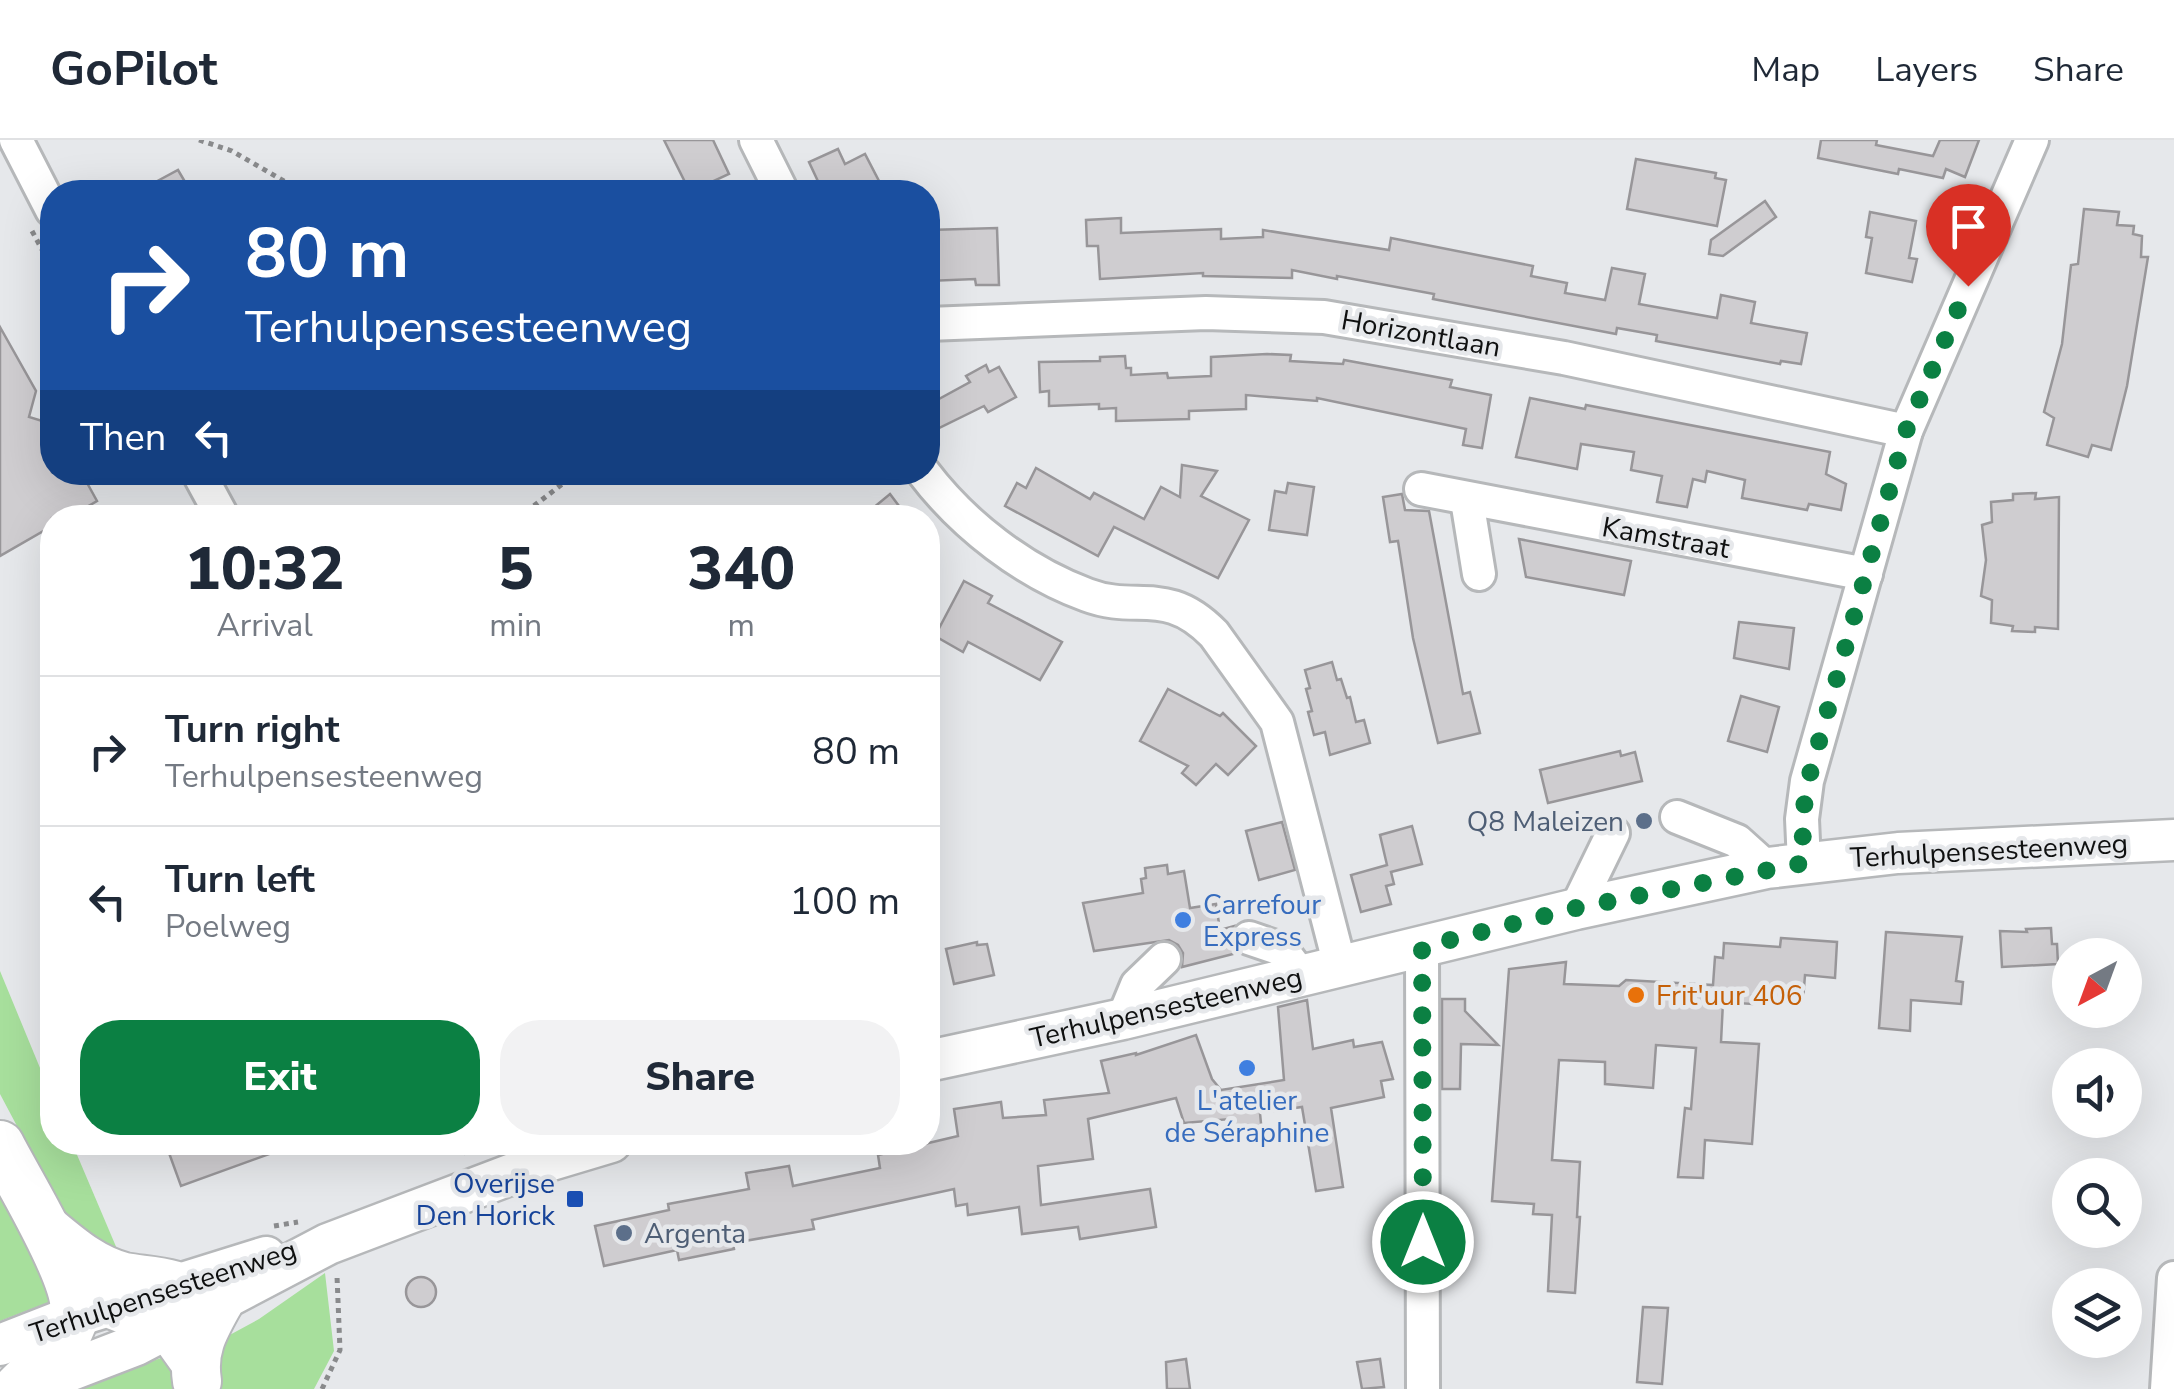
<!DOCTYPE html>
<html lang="en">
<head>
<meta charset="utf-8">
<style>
  :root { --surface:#fff; --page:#f2f2f3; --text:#1f2937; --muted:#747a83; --line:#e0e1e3; --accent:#0b8043 }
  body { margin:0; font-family:"Nunito Sans",sans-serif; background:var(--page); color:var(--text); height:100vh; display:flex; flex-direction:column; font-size:38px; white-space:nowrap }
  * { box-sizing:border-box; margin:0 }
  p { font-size:32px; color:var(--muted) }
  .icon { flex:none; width:55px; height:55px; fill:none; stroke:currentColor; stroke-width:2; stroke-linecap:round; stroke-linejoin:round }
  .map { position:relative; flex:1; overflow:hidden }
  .panel { position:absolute; left:40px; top:365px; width:900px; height:650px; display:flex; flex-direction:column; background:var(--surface); border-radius:40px; box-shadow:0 10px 40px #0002 }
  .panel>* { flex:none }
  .hud { position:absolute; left:40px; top:40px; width:900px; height:305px; border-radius:40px; box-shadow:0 10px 40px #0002; background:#1a4fa0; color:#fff; overflow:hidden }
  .needle { width:65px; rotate:221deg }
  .controls { position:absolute; left:2052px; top:798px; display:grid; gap:20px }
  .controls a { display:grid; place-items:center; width:90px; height:90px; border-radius:50%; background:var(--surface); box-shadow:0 10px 40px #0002; font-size:50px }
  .pin { position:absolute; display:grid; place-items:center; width:85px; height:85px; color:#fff; margin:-102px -42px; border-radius:50% 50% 50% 0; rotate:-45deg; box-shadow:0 0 10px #0007 }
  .pin .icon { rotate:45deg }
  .me { position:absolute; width:110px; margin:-55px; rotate:0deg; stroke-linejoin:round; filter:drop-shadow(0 0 8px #0008) }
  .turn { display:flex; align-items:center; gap:35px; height:210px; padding:0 40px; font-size:45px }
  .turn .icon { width:130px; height:130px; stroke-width:2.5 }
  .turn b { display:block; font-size:70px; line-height:85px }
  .then { display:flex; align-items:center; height:95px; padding:0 40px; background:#0003; gap:20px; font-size:38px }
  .eta { display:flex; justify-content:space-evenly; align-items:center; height:170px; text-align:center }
  .eta b { font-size:60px; font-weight:800; line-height:70px }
  .primary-button { display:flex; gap:20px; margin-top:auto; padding:20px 40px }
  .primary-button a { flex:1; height:115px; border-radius:40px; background:var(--accent); color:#fff; font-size:40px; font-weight:800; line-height:115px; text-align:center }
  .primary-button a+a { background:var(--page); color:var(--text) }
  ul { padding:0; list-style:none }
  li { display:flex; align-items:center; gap:30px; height:150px; padding:0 40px; border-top:2px solid var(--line) }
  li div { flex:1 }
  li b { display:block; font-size:38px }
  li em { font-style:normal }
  header { display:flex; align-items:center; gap:60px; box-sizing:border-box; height:140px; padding:0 50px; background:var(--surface); border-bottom:2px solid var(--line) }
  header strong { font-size:48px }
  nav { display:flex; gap:55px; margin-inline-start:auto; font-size:35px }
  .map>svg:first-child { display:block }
  .green { fill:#a7df9c }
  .building { fill:#cfcdd0; stroke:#989699; stroke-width:2.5 }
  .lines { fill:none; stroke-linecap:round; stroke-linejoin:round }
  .minor-casing { stroke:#b6b8ba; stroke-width:38 }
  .major-casing { stroke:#b6b8ba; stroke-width:45 }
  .highway-casing { stroke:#b6b8ba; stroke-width:52 }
  .path { stroke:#898a8c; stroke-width:5; stroke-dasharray:5 5; stroke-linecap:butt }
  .minor { stroke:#fff; stroke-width:32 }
  .major { stroke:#fff; stroke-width:40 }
  .highway { stroke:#fff; stroke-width:48 }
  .route { stroke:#0b8043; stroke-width:18; stroke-dasharray:0 32.4 }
  .service-dot { fill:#5c6f8a; stroke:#e6e8eb; stroke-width:4 }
  .shop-dot { fill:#3f7fe0; stroke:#e6e8eb; stroke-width:4 }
  .food-dot { fill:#e8710a; stroke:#e6e8eb; stroke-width:4 }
  .transit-dot { fill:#1a4fb4; stroke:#e6e8eb; stroke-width:4 }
  .labels { text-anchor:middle; stroke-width:9; stroke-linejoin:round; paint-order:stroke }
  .street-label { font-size:28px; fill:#0f1010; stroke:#e6e8eb }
  .service-label { font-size:28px; fill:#4e5e75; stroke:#e6e8eb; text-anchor:end }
  .shop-label { font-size:28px; fill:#366cbe; stroke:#e6e8eb; text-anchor:start }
  .food-label { font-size:28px; fill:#c56008; stroke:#e6e8eb; text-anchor:start }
  .transit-label { font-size:28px; fill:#164399; stroke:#e6e8eb; text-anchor:end }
</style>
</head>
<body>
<header>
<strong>GoPilot</strong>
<nav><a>Map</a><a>Layers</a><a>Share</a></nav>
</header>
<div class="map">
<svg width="2174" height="1249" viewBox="0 0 2174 1249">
  <rect width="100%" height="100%" fill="#e6e8eb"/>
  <g class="green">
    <polygon points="0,831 52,957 52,1002 72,1003 120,1116 77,1099 0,954"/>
    <polygon points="0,1023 52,1161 0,1181"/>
    <polygon points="325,1133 334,1211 314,1249 213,1249 213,1204 259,1179"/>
    <polygon points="169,1215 184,1249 75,1249"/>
  </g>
  <g class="building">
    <polygon points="664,0 713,0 729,34 690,52"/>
    <polygon points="1821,0 1877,0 1876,5 1933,16 1940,0 1979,0 1965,37 1946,29 1943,38 1899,29 1898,34 1818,18"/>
    <polygon points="838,9 845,24 865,14 880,43 860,52 823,52 809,22"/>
    <polygon points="1636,19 1716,33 1715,38 1726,40 1717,86 1627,69"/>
    <polygon points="178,30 191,52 137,52"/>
    <polygon points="1765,61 1776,77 1723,116 1709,114 1711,100"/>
    <polygon points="2084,69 2119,72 2117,85 2134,86 2133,94 2142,96 2141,117 2148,117 2127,246 2111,310 2092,305 2088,317 2047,305 2054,278 2044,272 2062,204 2071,125 2078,124"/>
    <polygon points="1870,72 1916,81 1909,118 1917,119 1912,142 1866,133 1872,98 1866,97"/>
    <polygon points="1121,78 1121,93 1221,89 1221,99 1263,97 1263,90 1389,110 1391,98 1533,126 1531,136 1567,143 1565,153 1605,160 1612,128 1645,134 1639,164 1717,178 1721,155 1755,162 1751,183 1807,193 1801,224 1781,221 1780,224 1656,201 1657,195 1617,188 1616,194 1433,159 1434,154 1337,136 1337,139 1292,130 1292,138 1203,136 1203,133 1100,139 1098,106 1087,106 1086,80"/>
    <polygon points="997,88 999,145 976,145 975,139 928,141 929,90"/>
    <polygon points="0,187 36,251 29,277 52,284 52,332 81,332 97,361 68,378 52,378 52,386 0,416"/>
    <polygon points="1267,214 1291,215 1290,221 1343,224 1344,220 1404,231 1452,240 1450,247 1491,255 1482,308 1463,305 1466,289 1317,258 1317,261 1246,255 1246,269 1189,271 1189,279 1116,281 1116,268 1099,269 1099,264 1049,266 1049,251 1040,252 1039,222 1100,221 1100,217 1125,216 1126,228 1131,228 1131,235 1167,233 1168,238 1211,236 1211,217"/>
    <polygon points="986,225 989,232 999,227 1016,257 988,272 984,266 939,288 928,265 970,242 966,236"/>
    <polygon points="1530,258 1585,269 1586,265 1830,312 1826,334 1846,344 1841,370 1809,364 1807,370 1742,358 1745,340 1707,331 1705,342 1693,339 1687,367 1657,362 1662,336 1631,330 1634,312 1581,304 1577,329 1516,317"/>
    <polygon points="1182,325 1217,331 1201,356 1249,380 1218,438 1114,387 1098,416 1005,366 1017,343 1026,348 1036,328 1090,359 1094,353 1144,379 1161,347 1180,357"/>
    <polygon points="1288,343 1314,347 1307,395 1269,390 1275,351 1286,353"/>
    <polygon points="2036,353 2035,359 2059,357 2058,489 2035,487 2035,492 2012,491 2013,486 1991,483 1992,460 1981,456 1986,420 1982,385 1992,382 1991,362 2013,360 2013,354"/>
    <polygon points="890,354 908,378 861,378"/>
    <polygon points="1402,354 1405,370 1429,371 1463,554 1470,552 1480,593 1438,603 1413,498 1398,401 1390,402 1383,357"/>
    <polygon points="1519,399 1631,421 1624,455 1526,437"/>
    <polygon points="964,441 992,456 988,463 1062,502 1040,540 968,502 963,512 935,496"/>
    <polygon points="1739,482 1794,488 1789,529 1734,518"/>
    <polygon points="1332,522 1337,540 1341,539 1347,558 1350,557 1356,582 1364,580 1370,603 1330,615 1325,592 1314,595 1308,572 1312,571 1306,549 1310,548 1305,530"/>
    <polygon points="1168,549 1220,576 1223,573 1256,606 1228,635 1216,624 1196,645 1182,633 1188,626 1140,601"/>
    <polygon points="1741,556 1779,567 1767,612 1728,601"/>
    <polygon points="1620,611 1621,616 1635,612 1642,641 1548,663 1540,630"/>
    <polygon points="1282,682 1295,730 1259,740 1246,691"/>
    <polygon points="1412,686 1422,724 1391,732 1394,744 1386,746 1391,764 1361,772 1351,735 1387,725 1380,695"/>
    <polygon points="1167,725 1168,734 1184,731 1190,768 1216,764 1220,790 1234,786 1229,801 1237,813 1182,827 1183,813 1178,805 1169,800 1094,811 1083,763 1143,753 1141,739 1146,738 1145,728"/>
    <polygon points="2051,788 2052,804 2057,804 2058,824 2002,827 2000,791 2027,792 2026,789"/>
    <polygon points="1886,792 1962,797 1956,841 1963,842 1961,864 1911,860 1910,891 1879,888"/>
    <polygon points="1781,798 1837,802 1835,838 1805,835 1803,861 1752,856 1752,864 1723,862 1721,902 1759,904 1752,1004 1705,1000 1703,1038 1678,1037 1685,968 1691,969 1696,908 1656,905 1653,948 1605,944 1605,922 1559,920 1552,1020 1580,1022 1577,1077 1580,1077 1575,1153 1548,1151 1552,1075 1533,1074 1534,1064 1492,1061 1509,829 1566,822 1564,844 1619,846 1626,840 1713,845 1715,817 1723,818 1724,803 1780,807"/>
    <polygon points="977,802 977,805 987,804 994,835 954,844 946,809"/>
    <polygon points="1442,859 1465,859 1465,871 1498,905 1461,904 1460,949 1442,949"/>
    <polygon points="1307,860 1313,909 1353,900 1354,907 1382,902 1393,939 1381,941 1384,957 1331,968 1343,1047 1316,1051 1302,967 1260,973 1262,994 1232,998 1230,979 1184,983 1176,958 1088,979 1093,1019 1038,1026 1041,1065 1150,1049 1156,1087 1080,1099 1078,1087 1022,1094 1019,1067 968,1075 967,1064 956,1066 954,1049 812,1080 814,1089 733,1103 734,1109 679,1120 677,1110 604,1126 595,1086 669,1070 668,1064 749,1049 746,1033 789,1026 793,1046 880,1028 878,1015 958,996 954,969 1001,962 1003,978 1046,975 1044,960 1109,953 1101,921 1136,913 1136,915 1196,895 1212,939 1221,950 1284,940 1278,867"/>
    <polygon points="165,1002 294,1002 294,1005 181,1046"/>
    <circle cx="421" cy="1152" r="15"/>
    <polygon points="1643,1167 1668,1168 1662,1244 1637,1242"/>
    <polygon points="1186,1219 1190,1249 1167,1249 1166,1222"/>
    <polygon points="1380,1219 1384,1247 1362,1249 1357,1222"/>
  </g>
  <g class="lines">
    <g class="minor-casing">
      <g id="minor">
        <polyline points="16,0 52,70"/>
        <polyline points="756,0 782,52"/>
        <polyline points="928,184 1206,173 1324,177 1564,218 1906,291"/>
        <polyline points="198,332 223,378"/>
        <path d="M923,332C963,385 1024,432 1087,455C1137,474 1166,445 1214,494L1277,582L1340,826"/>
        <polyline points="1421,349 1866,434"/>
        <polyline points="1467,360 1479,434"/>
        <polyline points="1677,677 1737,701 1767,728"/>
        <polyline points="1804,723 1802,679 1807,641 1906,291 2032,0"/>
        <polyline points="1576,769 1613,693"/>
        <polyline points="1249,798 1281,809 1300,834"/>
        <polyline points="1422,807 1423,1249"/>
        <polyline points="1123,879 1137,845 1164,819"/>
        <polyline points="2167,1249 2174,1138"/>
      </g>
    </g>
    <g class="major-casing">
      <g id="major">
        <polyline points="928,921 1123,879 1576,769 1767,728 1898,713 2174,700"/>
        <polyline points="0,1205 61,1181 266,1117"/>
        <polyline points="22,1249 136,1205 328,1104 541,1023 611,1002"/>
      </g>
    </g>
    <g class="highway-casing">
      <g id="highway">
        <path d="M0,1005C18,1041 81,1140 74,1176C69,1204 36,1229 17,1249"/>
        <path d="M47,1090C71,1110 93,1129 124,1137C141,1140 156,1140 173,1145"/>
        <polyline points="116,1166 170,1187 193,1219"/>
        <path d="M197,1241C192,1209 204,1189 219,1162"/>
      </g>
    </g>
    <g class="path">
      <polyline points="199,0 232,11 303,52"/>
      <polyline points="32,91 52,128"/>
      <polyline points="518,378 578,332"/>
      <polyline points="457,1002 468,1016"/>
      <polyline points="274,1086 298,1082"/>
      <polyline points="322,1249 340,1210 337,1136"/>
    </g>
    <use href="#minor" class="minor"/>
    <use href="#major" class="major"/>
    <use href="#highway" class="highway"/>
  </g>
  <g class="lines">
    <polyline class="route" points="1423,1102 1422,807 1576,768 1804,723 1802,680 1808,641 1906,291 1968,146"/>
  </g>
  <g class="service-dot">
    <circle cx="1644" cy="681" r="10"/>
    <circle cx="624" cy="1093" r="10"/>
  </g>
  <g class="shop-dot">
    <circle cx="1183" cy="780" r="10"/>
    <circle cx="1247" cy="928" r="10"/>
  </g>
  <circle class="food-dot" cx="1636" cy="855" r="10"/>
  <rect class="transit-dot" x="565" y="1049" width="20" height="20" rx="5"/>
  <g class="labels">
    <g class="street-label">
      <text transform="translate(1421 193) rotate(10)" y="10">Horizontlaan</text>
      <text transform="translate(1666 397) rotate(10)" y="10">Kamstraat</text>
      <text transform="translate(1989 710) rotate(-3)" y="10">Terhulpensesteenweg</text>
      <text transform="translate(1166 867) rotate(-13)" y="10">Terhulpensesteenweg</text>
      <text transform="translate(163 1151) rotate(-18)" y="10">Terhulpensesteenweg</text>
    </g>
    <g class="service-label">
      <text x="1624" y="691">Q8 Maleizen</text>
      <text x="644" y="1103" text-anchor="start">Argenta</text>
    </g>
    <g class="shop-label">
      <text x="1203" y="774">Carrefour<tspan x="1203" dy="32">Express</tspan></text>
      <text x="1247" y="970" text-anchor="middle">L'atelier<tspan x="1247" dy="32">de Séraphine</tspan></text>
    </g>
    <g class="food-label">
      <text x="1656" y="865">Frit'uur 406</text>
    </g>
    <g class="transit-label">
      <text x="555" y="1053">Overijse<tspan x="555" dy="32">Den Horick</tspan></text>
    </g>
  </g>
</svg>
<div class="controls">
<a><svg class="needle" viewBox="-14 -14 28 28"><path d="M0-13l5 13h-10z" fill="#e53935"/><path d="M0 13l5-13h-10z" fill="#747a83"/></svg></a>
<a><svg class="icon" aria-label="sound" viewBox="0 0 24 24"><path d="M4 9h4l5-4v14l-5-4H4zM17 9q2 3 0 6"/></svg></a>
<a><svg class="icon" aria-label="search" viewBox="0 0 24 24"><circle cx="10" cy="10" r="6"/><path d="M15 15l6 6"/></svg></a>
<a><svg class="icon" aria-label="layers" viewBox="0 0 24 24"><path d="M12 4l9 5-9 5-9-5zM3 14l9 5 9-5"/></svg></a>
</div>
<div class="pin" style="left:1968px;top:146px;background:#d93025"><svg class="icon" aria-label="arrive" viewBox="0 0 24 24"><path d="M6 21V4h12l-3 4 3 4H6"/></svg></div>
<svg class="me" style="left:1423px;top:1102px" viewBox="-20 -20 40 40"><circle r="17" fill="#0b8043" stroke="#fff" stroke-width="3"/><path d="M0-11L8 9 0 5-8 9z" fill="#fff"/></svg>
<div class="hud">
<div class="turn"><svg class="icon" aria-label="right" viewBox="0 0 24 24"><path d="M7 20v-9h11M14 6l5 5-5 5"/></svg><div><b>80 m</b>Terhulpensesteenweg</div></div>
<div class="then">Then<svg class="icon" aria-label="left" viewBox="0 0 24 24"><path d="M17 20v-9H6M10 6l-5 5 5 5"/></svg></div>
</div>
<section class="panel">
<div class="eta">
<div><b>10:32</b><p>Arrival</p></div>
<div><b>5</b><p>min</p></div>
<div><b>340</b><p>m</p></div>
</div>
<ul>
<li><svg class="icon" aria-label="right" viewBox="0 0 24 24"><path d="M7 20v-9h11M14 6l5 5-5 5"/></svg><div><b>Turn right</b><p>Terhulpensesteenweg</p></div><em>80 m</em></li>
<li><svg class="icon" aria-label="left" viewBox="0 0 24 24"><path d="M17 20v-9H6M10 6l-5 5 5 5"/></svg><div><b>Turn left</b><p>Poelweg</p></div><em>100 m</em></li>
</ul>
<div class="primary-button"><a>Exit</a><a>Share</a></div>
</section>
</div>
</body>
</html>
